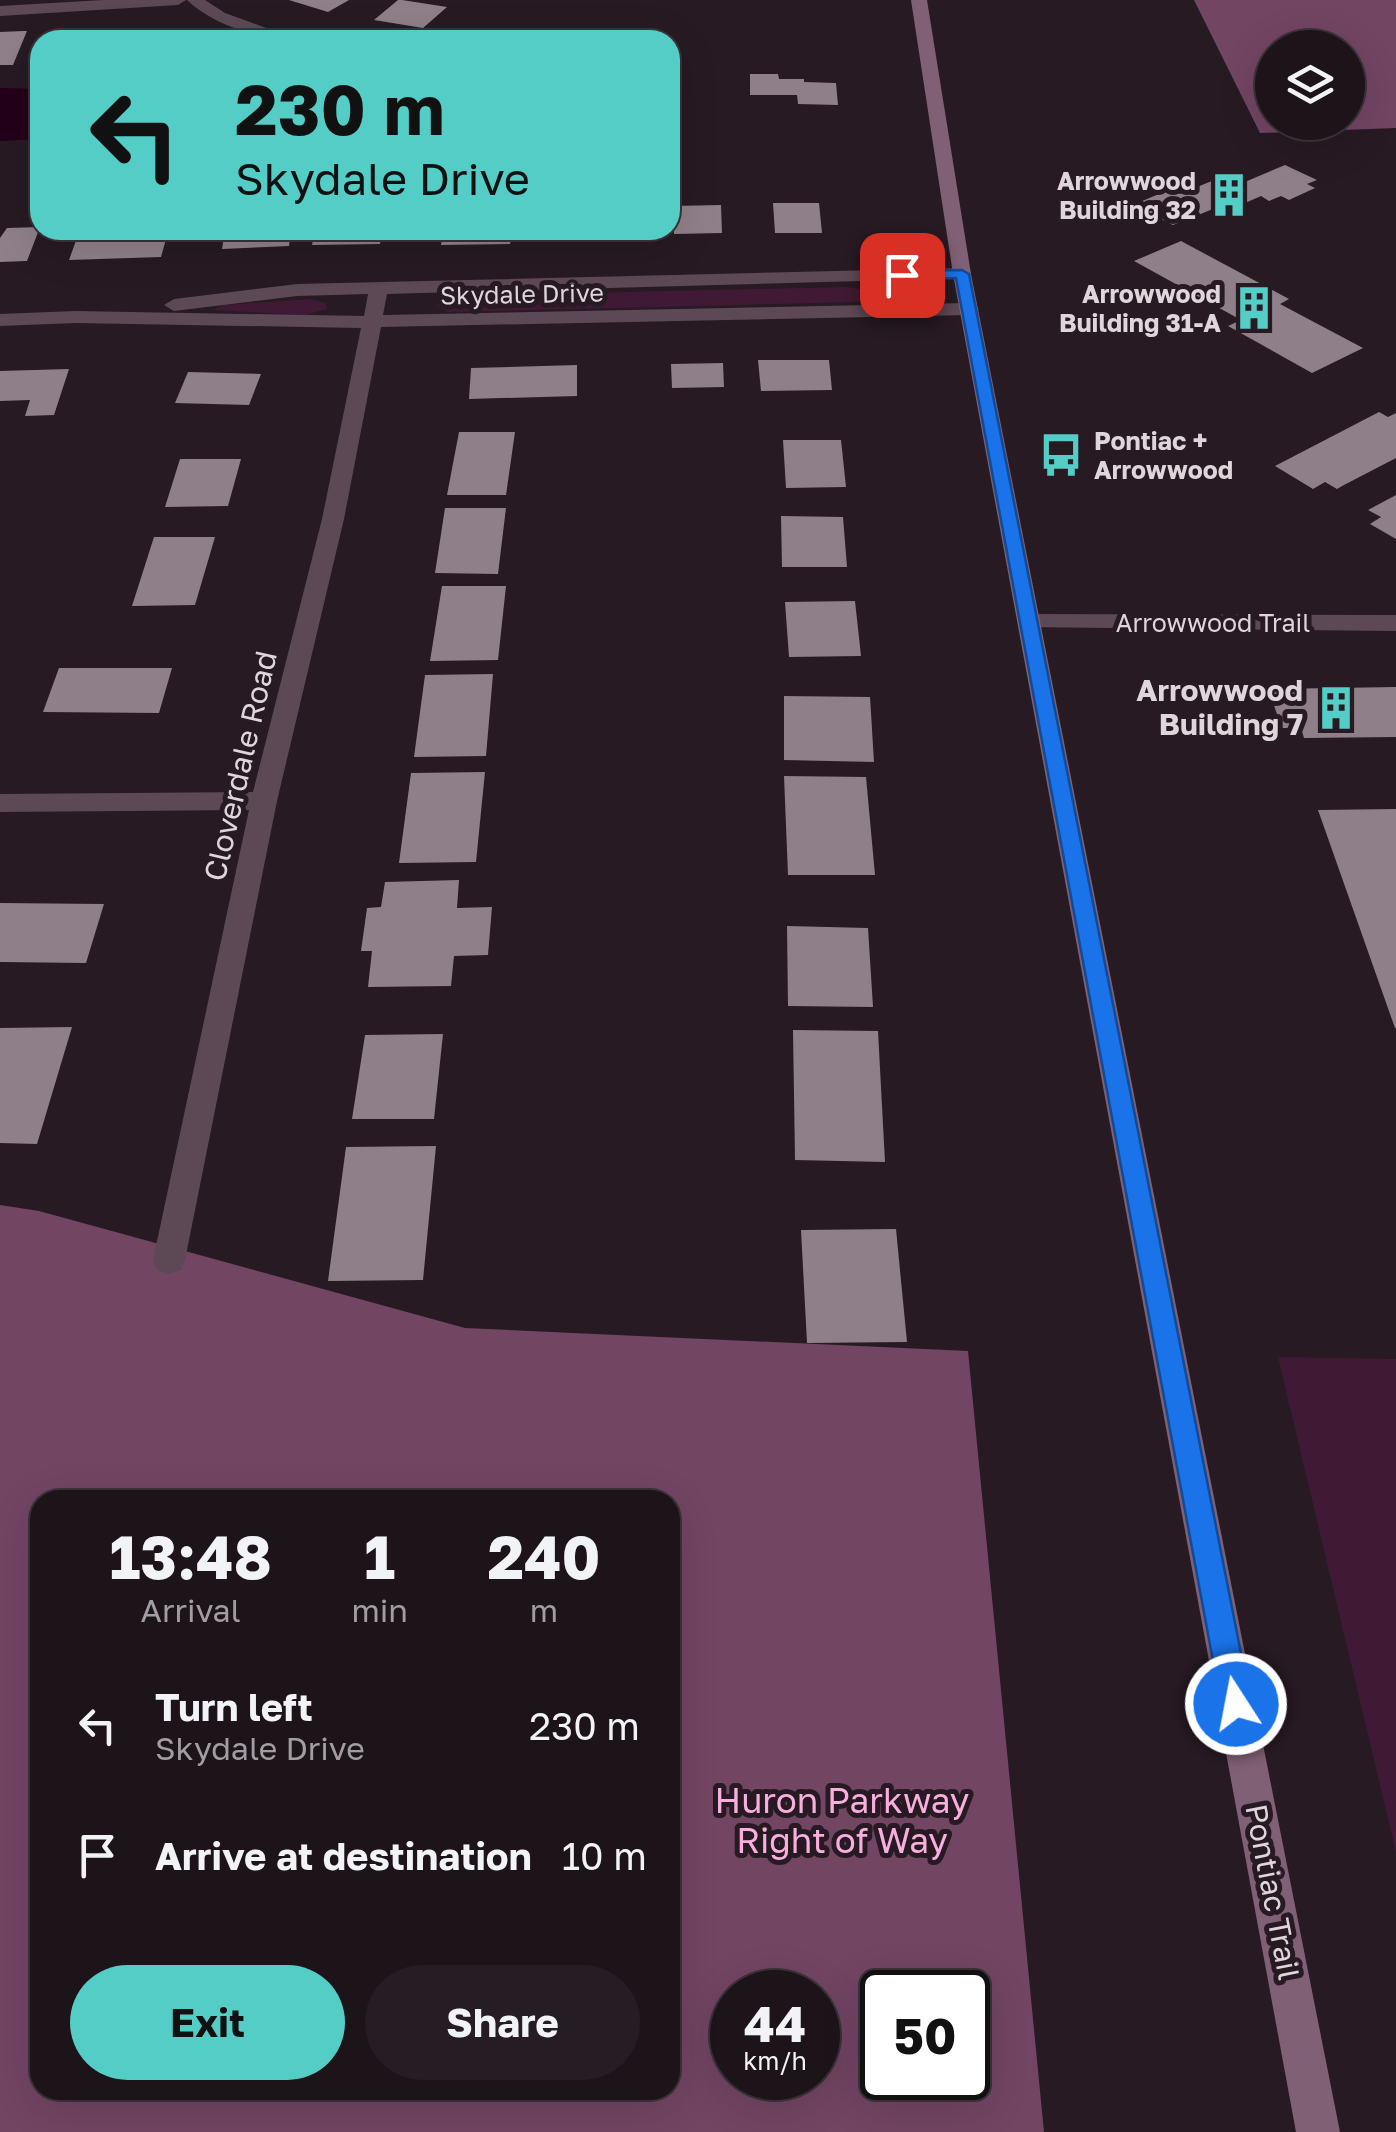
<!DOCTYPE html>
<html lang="en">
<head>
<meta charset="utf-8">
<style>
  :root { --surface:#1d141a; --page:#251d23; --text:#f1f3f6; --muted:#a09ea2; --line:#3b3339; --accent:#54cdc7 }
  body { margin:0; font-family:"Golos Text",sans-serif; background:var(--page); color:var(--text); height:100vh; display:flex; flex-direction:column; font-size:38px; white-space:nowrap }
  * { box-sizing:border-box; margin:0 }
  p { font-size:32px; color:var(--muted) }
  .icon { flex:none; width:55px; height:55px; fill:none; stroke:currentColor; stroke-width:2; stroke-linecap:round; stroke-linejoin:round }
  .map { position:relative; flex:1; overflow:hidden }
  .sheet { position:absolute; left:30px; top:1490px; width:650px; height:610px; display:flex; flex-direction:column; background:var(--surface); border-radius:30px; box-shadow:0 10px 40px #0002,0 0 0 2px var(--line) }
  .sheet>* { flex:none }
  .guide { position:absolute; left:30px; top:30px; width:650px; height:210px; border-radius:30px; box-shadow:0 10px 40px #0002,0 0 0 2px var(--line); background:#54cdc7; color:#111; overflow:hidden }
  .tools { position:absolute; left:1255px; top:30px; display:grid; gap:20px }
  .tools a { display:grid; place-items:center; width:110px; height:110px; border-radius:50%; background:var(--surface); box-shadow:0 10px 40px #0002,0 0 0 2px var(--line); font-size:50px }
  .speed { position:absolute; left:710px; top:1970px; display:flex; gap:20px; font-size:50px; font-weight:700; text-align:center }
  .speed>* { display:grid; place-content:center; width:130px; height:130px; border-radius:50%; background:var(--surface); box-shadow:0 10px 40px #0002,0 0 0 2px var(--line); line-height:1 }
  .speed small { font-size:25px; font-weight:400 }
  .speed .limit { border:5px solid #111; border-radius:15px; background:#fff; color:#111 }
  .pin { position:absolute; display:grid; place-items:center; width:85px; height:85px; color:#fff; margin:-42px; border-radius:20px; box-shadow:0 5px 15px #0006 }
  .me { position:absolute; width:110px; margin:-55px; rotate:349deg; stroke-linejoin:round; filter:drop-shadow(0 0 8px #0008) }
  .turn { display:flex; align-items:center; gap:35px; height:210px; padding:0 40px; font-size:45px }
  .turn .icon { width:130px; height:130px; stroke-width:2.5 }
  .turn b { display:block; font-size:70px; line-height:85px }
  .eta { display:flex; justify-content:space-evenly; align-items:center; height:170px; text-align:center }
  .eta b { font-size:60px; font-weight:700; line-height:70px }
  .action { display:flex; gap:20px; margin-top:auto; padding:20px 40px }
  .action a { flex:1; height:115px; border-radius:60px; background:var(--accent); color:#111; font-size:40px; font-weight:700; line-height:115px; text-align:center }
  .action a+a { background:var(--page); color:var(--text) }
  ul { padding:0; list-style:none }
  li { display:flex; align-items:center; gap:30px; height:130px; padding:0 40px }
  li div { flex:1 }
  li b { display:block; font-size:38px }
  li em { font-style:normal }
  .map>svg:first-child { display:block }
  .green { fill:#401a34 }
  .forest { fill:#724563; fill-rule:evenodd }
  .water { fill:#24001a }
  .building { fill:#8f7f89 }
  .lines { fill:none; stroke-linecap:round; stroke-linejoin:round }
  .minor { fill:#5d4955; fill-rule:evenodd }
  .secondary { fill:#806074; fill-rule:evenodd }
  .route { fill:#1a73e8; stroke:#114b97; stroke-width:2.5 }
  .labels { text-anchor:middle; stroke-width:10; stroke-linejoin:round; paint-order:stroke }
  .far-poi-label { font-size:25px; font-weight:bold; fill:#dfd6db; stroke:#271a23; text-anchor:end }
  .far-street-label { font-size:25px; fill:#dfd6db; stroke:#271a23 }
  .poi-label { font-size:30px; font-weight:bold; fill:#dfd6db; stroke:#271a23; text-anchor:end }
  .street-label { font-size:30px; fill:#dfd6db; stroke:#271a23 }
  .near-park-label { font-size:35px; fill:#f9afde; stroke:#271a23 }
</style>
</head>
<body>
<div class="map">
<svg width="1396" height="2132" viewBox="0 0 1396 2132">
  <rect width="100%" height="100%" fill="#271a23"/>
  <g class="green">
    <polygon points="845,287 868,290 872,294 857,302 447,312 436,305 450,296"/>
    <polygon points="311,299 326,303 327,309 304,315 213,310 223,305"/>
    <polygon points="1278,1357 1396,1359 1396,1852"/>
  </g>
  <g class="forest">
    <path d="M1194,0H1396V128L1260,133ZM1272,48H1348V122H1272Z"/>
    <path d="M0,1205L39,1211L465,1328L968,1351L1044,2132H0ZM40,1500H670V2090H40ZM732,1992H818V2078H732ZM882,1992H968V2078H882Z"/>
  </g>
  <polygon class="water" points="0,88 40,89 40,139 0,141"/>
  <g class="building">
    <polygon points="289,0 349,0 328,12"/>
    <polygon points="398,0 402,0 447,7 423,28 374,20"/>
    <polygon points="113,29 108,40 47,40 51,30"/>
    <polygon points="23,31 27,31 13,65 0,65 0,32"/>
    <polygon points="750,74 778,74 779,79 804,79 804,82 836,83 838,105 798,104 797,95 750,95"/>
    <polygon points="1285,165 1317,180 1307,184 1315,188 1289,200 1281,196 1269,201 1261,196 1227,211 1218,207 1173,225 1163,220 1152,225 1123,209 1171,189 1180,194 1224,176 1240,184"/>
    <polygon points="773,203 819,203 822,233 775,233"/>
    <polygon points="721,205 722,233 674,234 673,206"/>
    <polygon points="40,227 27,261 0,262 0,238 7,228"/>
    <polygon points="225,230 291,230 289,246 222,249"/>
    <polygon points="315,230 382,230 380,244 312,245"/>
    <polygon points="443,230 536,230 535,240 511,240 510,244 441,245"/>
    <polygon points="561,230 627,230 627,240 561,242"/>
    <polygon points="168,232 161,257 69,260 78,235"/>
    <polygon points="1181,241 1289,299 1280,304 1363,348 1312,373 1228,326 1241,320 1134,261"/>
    <polygon points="758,360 829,360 832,390 761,391"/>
    <polygon points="723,363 724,387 672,388 671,364"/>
    <polygon points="577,365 577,396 469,399 471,368"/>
    <polygon points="69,369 54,415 25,416 30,400 0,401 0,371"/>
    <polygon points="188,372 261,374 249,405 175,403"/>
    <polygon points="1379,412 1388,417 1396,413 1396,458 1344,485 1337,489 1325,482 1313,489 1275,466"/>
    <polygon points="459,432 515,432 506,495 447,495"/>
    <polygon points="783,440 841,440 846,487 786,488"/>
    <polygon points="180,459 241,459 228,506 165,507"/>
    <polygon points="1396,495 1396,539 1370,524 1381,517 1368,510"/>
    <polygon points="445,508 506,508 498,574 435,573"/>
    <polygon points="781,516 843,517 847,567 782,567"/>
    <polygon points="154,537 215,537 195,605 132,606"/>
    <polygon points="442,586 506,586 498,660 430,661"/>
    <polygon points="855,601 861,656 789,657 785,602"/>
    <polygon points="59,668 172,668 159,713 43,712"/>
    <polygon points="493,674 486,756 414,757 425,675"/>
    <polygon points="1396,687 1396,737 1304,738 1301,728 1282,728 1268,689"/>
    <polygon points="784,696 870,697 874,762 784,760"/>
    <polygon points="485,772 476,862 399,863 411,773"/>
    <polygon points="784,776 866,777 875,875 788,875"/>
    <polygon points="1396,809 1396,1028 1395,1028 1318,810"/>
    <polygon points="459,880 457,908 492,907 488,955 454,956 451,986 368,987 372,951 361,951 367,908 381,907 385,882"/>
    <polygon points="0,903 104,904 86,963 0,962"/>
    <polygon points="787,926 868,928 873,1007 788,1006"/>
    <polygon points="72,1027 37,1144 0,1143 0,1028"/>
    <polygon points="793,1030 878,1031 885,1162 795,1160"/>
    <polygon points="443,1034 434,1119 352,1119 365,1035"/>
    <polygon points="436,1146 423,1280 328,1281 346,1147"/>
    <polygon points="896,1229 907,1342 807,1343 801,1230"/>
  </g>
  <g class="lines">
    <g class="minor">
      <polygon points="104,0 186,0 178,5 0,16 0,6"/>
      <path d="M187,0H205L225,13L299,40C262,40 214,26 187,0Z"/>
      <polygon points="962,268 971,274 969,278 387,294 383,315 969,303 979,309 969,315 381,327 344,519 277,801 185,1260 181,1270 169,1274 157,1270 153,1260 249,810 0,812 0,794 253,792 322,519 361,328 76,323 0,326 0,314 76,311 364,316 368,294 297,296 174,311 164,305 174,299 297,284"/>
      <polygon points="1030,614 1396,615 1396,631 1022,627 1018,622"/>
    </g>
    <polygon class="secondary" points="911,0 927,0 971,274 1340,2132 1296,2132 953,274"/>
  </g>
  <polygon class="route" points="962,270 969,274 1251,1704 1246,1714 1236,1718 1225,1714 1221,1704 956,278 902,280 895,275 902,271"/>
  <defs>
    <g id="building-bare" transform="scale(3.45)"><path d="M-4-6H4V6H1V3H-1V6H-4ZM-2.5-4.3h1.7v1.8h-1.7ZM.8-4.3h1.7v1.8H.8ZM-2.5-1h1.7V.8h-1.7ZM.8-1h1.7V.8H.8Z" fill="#54cdc7" stroke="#271a23" stroke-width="2.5" paint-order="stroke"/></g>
    <g id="bus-bare" transform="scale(3.45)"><path d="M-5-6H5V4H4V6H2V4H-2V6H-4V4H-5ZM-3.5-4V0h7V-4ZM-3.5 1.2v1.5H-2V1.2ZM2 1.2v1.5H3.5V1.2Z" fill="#54cdc7" stroke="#271a23" stroke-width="2.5" paint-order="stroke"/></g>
  </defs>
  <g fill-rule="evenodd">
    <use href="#building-bare" x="1229" y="195"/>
    <use href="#building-bare" x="1254" y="308"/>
    <use href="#bus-bare" x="1061" y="455"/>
    <use href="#building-bare" x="1336" y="708"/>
  </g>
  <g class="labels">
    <g class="far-poi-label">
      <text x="1196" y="190">Arrowwood<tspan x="1196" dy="29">Building 32</tspan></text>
      <text x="1221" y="303">Arrowwood<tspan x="1221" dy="29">Building 31-A</tspan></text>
      <text x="1094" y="450" text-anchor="start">Pontiac +<tspan x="1094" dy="29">Arrowwood</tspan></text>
    </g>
    <g class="far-street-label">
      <text transform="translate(522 294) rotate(-1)" y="9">Skydale Drive</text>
      <text x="1213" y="632">Arrowwood Trail</text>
    </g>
    <g class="poi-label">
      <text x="1303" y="701">Arrowwood<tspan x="1303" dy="34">Building 7</tspan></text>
    </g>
    <g class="street-label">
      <text transform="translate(241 766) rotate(-77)" y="10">Cloverdale Road</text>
      <text transform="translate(1272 1892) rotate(79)" y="10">Pontiac Trail</text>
    </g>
    <g class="near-park-label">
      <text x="842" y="1813">Huron Parkway<tspan x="842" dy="40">Right of Way</tspan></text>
    </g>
  </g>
</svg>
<div class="tools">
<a><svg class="icon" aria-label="layers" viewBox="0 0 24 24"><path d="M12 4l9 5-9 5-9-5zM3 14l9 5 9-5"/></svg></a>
</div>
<div class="speed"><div>44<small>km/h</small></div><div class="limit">50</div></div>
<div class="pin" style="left:902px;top:275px;background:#d93025"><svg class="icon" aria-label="arrive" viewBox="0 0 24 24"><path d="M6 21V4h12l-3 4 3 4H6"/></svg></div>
<svg class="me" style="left:1236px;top:1704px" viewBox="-20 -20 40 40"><circle r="17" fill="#1a73e8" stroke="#fff" stroke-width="3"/><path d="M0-11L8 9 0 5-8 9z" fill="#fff"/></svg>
<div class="guide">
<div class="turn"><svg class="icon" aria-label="left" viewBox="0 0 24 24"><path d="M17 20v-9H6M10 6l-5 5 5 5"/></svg><div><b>230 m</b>Skydale Drive</div></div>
</div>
<section class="sheet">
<div class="eta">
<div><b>13:48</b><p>Arrival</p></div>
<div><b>1</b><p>min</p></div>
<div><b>240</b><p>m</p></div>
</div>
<ul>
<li><svg class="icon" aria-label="left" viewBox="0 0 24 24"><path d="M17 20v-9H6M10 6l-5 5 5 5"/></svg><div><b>Turn left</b><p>Skydale Drive</p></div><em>230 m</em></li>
<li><svg class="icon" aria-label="arrive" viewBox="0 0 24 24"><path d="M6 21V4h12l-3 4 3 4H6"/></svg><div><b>Arrive at destination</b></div><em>10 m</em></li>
</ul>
<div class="action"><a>Exit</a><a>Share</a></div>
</section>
</div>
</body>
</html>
